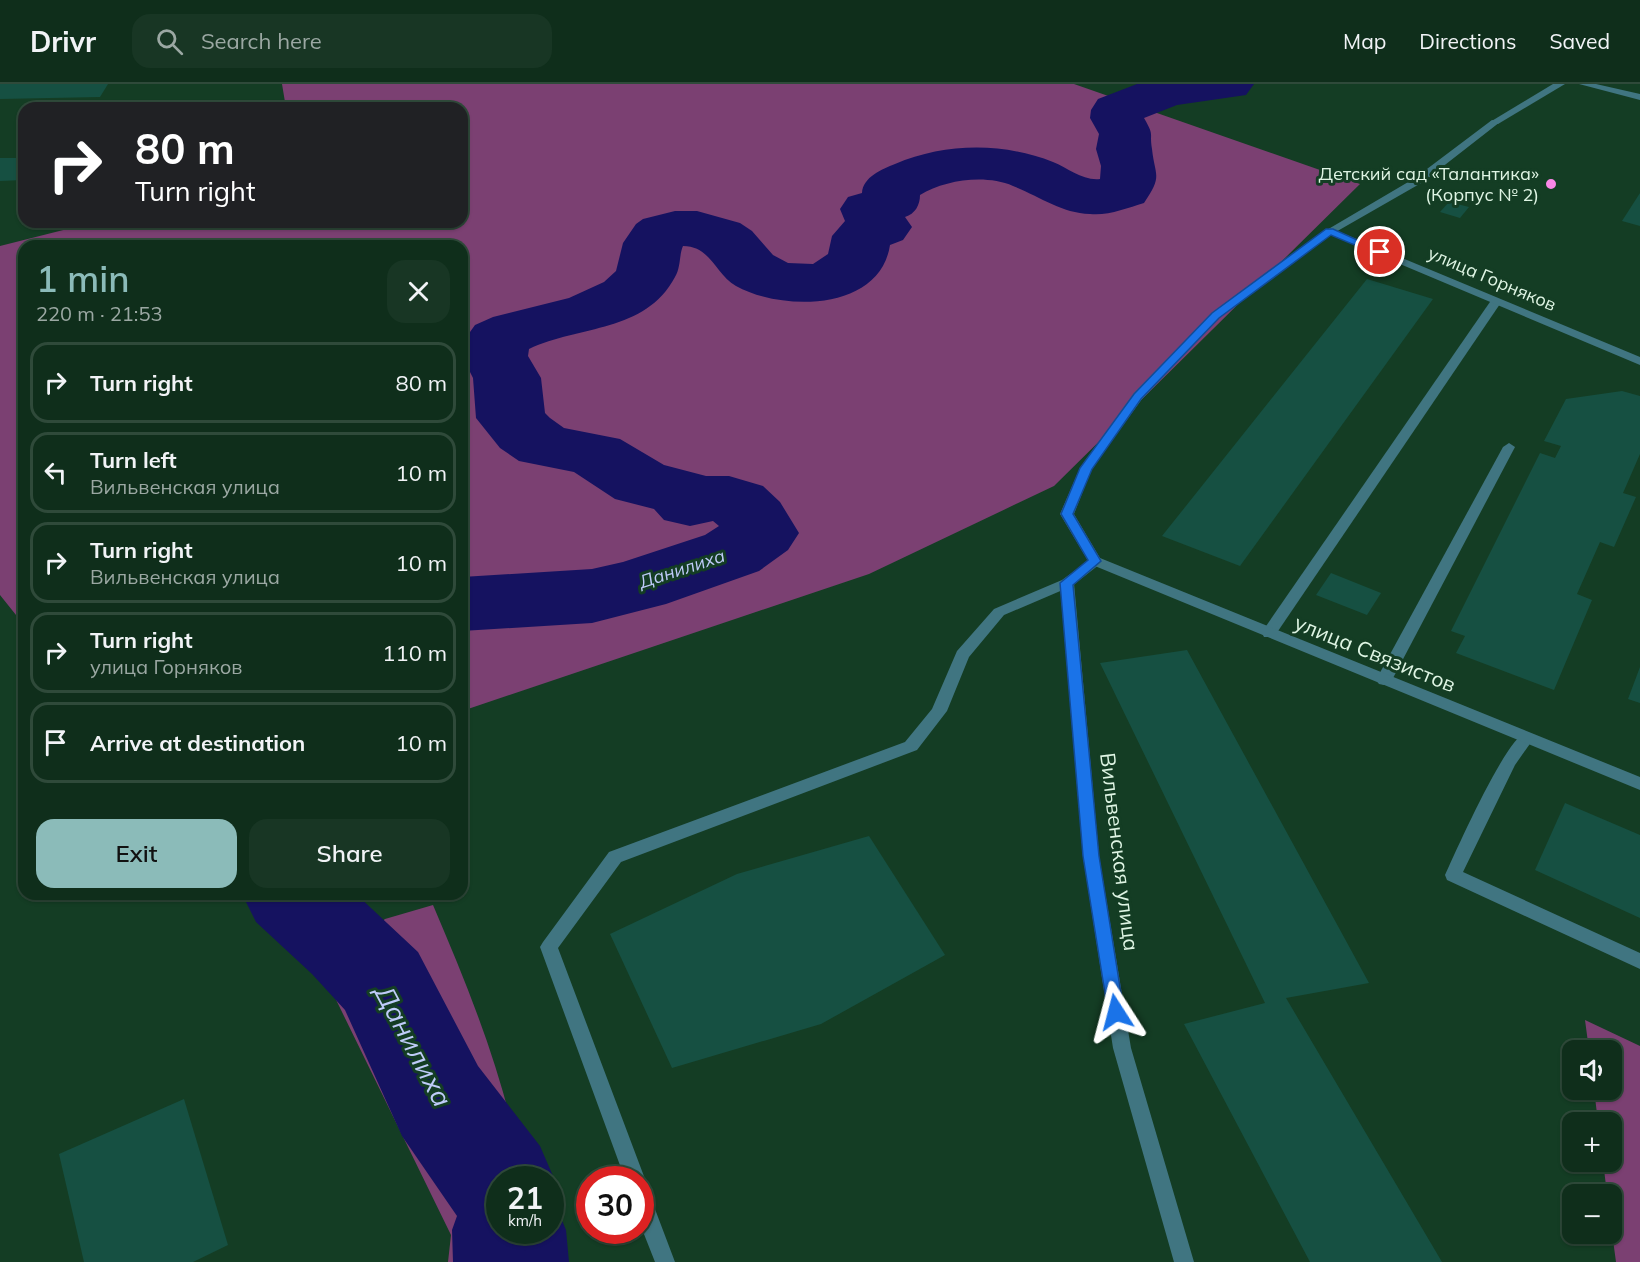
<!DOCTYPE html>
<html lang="en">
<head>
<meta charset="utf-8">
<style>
  :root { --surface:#0f2e1b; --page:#183624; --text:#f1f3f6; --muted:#9ba8a3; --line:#2f4a3a; --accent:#8bbbb9 }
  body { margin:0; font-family:Mulish,sans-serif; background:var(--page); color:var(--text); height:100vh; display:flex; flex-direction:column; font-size:22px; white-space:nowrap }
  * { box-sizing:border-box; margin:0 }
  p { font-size:20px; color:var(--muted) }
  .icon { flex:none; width:33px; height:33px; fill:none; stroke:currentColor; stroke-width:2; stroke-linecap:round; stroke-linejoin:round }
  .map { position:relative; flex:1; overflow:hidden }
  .side { position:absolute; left:18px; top:156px; width:450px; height:660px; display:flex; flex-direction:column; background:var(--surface); border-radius:18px; box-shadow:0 2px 4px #0004,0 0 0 2px var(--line) }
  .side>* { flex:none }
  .guide { position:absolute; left:18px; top:18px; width:450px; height:126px; border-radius:18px; box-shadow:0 2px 4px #0004,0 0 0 2px var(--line); background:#202124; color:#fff; overflow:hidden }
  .buttons { position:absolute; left:1562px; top:956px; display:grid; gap:12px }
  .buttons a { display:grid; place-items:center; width:60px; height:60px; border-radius:12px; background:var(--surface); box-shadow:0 2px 4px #0004,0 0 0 2px var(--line); font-size:30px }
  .speed { position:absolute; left:486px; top:1082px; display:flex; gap:12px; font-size:30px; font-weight:700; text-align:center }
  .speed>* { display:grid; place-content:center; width:78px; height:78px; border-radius:50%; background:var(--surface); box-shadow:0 2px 4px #0004,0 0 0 2px var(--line); line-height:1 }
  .speed small { font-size:15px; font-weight:400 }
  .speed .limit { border:9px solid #d22; background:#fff; color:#111 }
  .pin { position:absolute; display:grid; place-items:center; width:51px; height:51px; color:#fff; margin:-26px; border:3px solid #fff; border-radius:50%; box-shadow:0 2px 6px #0007 }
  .me { position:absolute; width:66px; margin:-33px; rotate:351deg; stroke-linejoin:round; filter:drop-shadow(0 0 4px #0008) }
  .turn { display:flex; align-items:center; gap:21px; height:126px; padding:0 18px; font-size:27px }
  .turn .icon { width:78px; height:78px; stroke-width:2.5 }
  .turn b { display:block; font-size:42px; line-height:51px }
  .round { display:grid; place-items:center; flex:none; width:63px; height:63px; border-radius:18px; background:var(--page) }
  .head { display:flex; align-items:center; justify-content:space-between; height:102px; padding:0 18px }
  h1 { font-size:36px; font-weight:600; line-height:45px; color:var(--accent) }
  .action { display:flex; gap:12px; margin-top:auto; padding:12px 18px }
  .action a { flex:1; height:69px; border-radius:18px; background:var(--accent); color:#111; font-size:24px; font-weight:600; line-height:69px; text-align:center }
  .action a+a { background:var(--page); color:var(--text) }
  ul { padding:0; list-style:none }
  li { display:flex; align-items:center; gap:18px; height:81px; margin:0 12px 9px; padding:0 6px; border:3px solid var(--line); border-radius:18px }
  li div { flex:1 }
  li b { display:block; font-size:22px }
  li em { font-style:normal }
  header { display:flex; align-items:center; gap:36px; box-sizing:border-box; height:84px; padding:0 30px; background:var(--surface); border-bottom:2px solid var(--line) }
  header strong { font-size:28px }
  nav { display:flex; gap:33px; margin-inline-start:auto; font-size:21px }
  .search { width:420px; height:54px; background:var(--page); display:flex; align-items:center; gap:15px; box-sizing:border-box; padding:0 21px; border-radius:18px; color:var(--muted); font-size:22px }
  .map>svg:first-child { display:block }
  .green { fill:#7b4072 }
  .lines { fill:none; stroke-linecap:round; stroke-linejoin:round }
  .river { fill:#151260; fill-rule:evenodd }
  .building { fill:#165042 }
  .service { fill:#407581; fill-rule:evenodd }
  .minor { fill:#407581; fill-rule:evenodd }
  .route { fill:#1a73e8; stroke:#114b97; stroke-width:1.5 }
  .poi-dot { fill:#fa87e7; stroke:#143d24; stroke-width:2 }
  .labels { text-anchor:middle; stroke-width:6; stroke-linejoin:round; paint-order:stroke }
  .far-poi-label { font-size:18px; fill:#dff5e4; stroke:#143d24; text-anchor:end }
  .far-street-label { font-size:18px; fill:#dff5e4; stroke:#143d24 }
  .far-water-label { font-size:18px; font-style:italic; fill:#bfcbf9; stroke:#143d24 }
  .street-label { font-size:21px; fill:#dff5e4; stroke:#143d24 }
  .near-water-label { font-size:27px; font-style:italic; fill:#bfcbf9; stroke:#143d24 }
</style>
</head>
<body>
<header>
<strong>Drivr</strong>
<div class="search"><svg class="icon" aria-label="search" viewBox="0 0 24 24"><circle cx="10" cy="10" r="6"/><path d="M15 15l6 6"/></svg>Search here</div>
<nav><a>Map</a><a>Directions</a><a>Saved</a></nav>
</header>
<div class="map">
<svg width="1640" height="1178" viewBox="0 0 1640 1178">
  <rect width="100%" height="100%" fill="#143d24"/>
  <g class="green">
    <polygon points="282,0 1074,0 1360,100 1054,402 869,490 462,627 462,162 24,162 24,541 0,511 0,162 95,138 462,138 462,24 286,24"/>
    <path d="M433,821C471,910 507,999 523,1095H500V1146H531L536,1178H448L451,1151L321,885L385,835Z"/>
    <polygon points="1585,936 1640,962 1640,1178 1616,1178 1611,1141 1611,1110 1607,1110 1603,1077 1611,1077 1611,1038 1598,1038 1594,1005 1611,1005 1611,966 1589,966"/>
  </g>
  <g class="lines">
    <g class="river">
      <path d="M1137,0H1254L1246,11L1177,21L1144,34C1155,53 1149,47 1152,65C1155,93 1163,91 1144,119C1127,124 1108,132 1090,130C1061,129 1039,112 1013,102C985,90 945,96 920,111C920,121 915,130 905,133L912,143L903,156L890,161C880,227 783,228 736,202C715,190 711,162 683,162C679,171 681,183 675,193C645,249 580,241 529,265L528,272L541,294L545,329L550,334L564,344L620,355L664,381L706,392H729L763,402L780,418L799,449L788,466L759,487L666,520L592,539L462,547V493L592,485L623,478L705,451L719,442L713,437L690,442L664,436L654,425L615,415L574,388L519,377L500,364L476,334L473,294L462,272L465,255L475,241L493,233L569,214L604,198L616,187L623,159L636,140L643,135L675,127H697L740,139L752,147L773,171L788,179L813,180L828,170L832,152L845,137L840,125L848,113L862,109C863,93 882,85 895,80C945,59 1002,58 1053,78C1068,84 1083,97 1100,95L1101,82L1096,65L1099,50L1090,34L1091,26L1098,15Z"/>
      <path d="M242,810H356L418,868L478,982L540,1062L556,1099L551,1110L566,1146L569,1178H453L452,1146L457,1132L402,1052L345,926L312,890L256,838ZM500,1095H550V1146H500Z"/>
    </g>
  </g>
  <g class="building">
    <polygon points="0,0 108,0 100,13 0,15"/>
    <polygon points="0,74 24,74 24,96 0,97"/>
    <polygon points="1640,109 1640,142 1622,137"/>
    <polygon points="1449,118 1469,123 1460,134 1440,128"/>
    <polygon points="1367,195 1433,215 1240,482 1162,452"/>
    <polygon points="1622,307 1640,312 1640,370 1623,409 1636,413 1614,463 1600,458 1577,510 1592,516 1554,606 1456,569 1465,552 1451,547 1540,369 1555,374 1561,362 1544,357 1566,315"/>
    <polygon points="1331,489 1381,509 1367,531 1316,511"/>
    <polygon points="1187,566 1369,899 1286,914 1442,1178 1310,1178 1184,940 1265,919 1100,579"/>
    <polygon points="1640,583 1640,619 1628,615"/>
    <polygon points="1565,719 1640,751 1640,834 1535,786"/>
    <polygon points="869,752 945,871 821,940 672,984 610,850 737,790"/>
    <polygon points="184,1015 228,1161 193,1178 84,1178 59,1070"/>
  </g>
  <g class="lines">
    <g class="service">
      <polygon points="1492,36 1500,38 1423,98 1334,149 1325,147 1415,94"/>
      <polygon points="1496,214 1502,217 1274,553 1264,553 1262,549 1264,545 1492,215"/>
      <polygon points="1509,359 1515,363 1392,596 1384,601 1379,600 1376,596 1503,363"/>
      <polygon points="1095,472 1100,474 1102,477 1100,480 1072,502 1004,531 969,573 947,627 917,666 621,778 558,864 645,1095 641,1102 647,1104 675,1178 655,1178 640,1140 640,1095 625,1095 540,863 543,858 609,768 905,658 932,625 957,567 994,525 1062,496"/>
      <path d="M1526,648L1532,650L1534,654L1515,681L1463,788L1640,869V885L1447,796L1445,791C1456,767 1506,654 1526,648Z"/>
    </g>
    <g class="minor">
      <polygon points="1553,0 1565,0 1498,40 1490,38"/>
      <polygon points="1579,0 1596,0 1640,10 1640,16"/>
      <polygon points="1330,144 1640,273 1640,281 1331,151 1220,233 1142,315 1092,384 1074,430 1100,474 1640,693 1640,706 1090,480 1060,430 1080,384 1134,309 1212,229"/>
      <polygon points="1067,494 1074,499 1099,772 1131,964 1194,1178 1174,1178 1113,964 1083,772 1060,499"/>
    </g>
  </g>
  <polygon class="route" points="1326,145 1333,145 1384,168 1376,170 1331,151 1219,234 1141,315 1092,385 1073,430 1101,477 1073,501 1099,772 1124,928 1122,933 1116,935 1110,933 1108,928 1083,772 1060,499 1088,476 1061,430 1080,384 1134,310 1212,229"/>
  <circle class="poi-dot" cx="1551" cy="100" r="6"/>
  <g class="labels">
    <g class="far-poi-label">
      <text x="1539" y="96">Детский сад «Талантика»<tspan x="1539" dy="21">(Корпус № 2)</tspan></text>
    </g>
    <g class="far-street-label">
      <text transform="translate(1492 195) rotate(23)" y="6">улица Горняков</text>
    </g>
    <g class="far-water-label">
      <text transform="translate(682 485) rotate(-18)" y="6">Данилиха</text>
    </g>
    <g class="street-label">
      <text transform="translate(1375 570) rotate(22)" y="7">улица Связистов</text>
      <text transform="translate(1119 768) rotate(83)" y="7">Вильвенская улица</text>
    </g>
    <g class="near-water-label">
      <text transform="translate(413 962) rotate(62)" y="9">Данилиха</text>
    </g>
  </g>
</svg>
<div class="buttons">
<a><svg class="icon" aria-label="sound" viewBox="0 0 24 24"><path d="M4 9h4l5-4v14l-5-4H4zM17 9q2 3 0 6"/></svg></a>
<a>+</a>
<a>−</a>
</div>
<div class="speed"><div>21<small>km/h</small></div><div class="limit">30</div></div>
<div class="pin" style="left:1380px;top:168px;background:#d93025"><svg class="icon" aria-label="arrive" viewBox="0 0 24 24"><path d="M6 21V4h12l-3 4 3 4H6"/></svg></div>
<svg class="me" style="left:1116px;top:928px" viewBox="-20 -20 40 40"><path d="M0-17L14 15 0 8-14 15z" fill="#1a73e8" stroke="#fff" stroke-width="4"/></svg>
<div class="guide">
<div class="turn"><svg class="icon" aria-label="right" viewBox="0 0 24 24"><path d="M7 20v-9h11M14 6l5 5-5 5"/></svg><div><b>80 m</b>Turn right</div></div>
</div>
<section class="side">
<div class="head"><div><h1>1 min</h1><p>220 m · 21:53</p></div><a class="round"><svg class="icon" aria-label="close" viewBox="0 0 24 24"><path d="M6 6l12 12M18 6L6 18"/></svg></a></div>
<ul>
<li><svg class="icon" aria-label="right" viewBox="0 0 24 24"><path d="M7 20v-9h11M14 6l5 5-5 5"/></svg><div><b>Turn right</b></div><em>80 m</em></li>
<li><svg class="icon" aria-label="left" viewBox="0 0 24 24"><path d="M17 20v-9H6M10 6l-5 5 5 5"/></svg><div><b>Turn left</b><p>Вильвенская улица</p></div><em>10 m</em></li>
<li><svg class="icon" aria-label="right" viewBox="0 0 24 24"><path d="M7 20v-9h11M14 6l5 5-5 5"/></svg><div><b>Turn right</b><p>Вильвенская улица</p></div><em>10 m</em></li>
<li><svg class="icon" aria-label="right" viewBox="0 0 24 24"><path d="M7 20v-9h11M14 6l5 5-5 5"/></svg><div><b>Turn right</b><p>улица Горняков</p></div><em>110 m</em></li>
<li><svg class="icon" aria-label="arrive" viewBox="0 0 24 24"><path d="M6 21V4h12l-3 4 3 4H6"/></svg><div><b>Arrive at destination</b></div><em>10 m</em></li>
</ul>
<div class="action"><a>Exit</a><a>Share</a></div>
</section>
</div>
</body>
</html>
